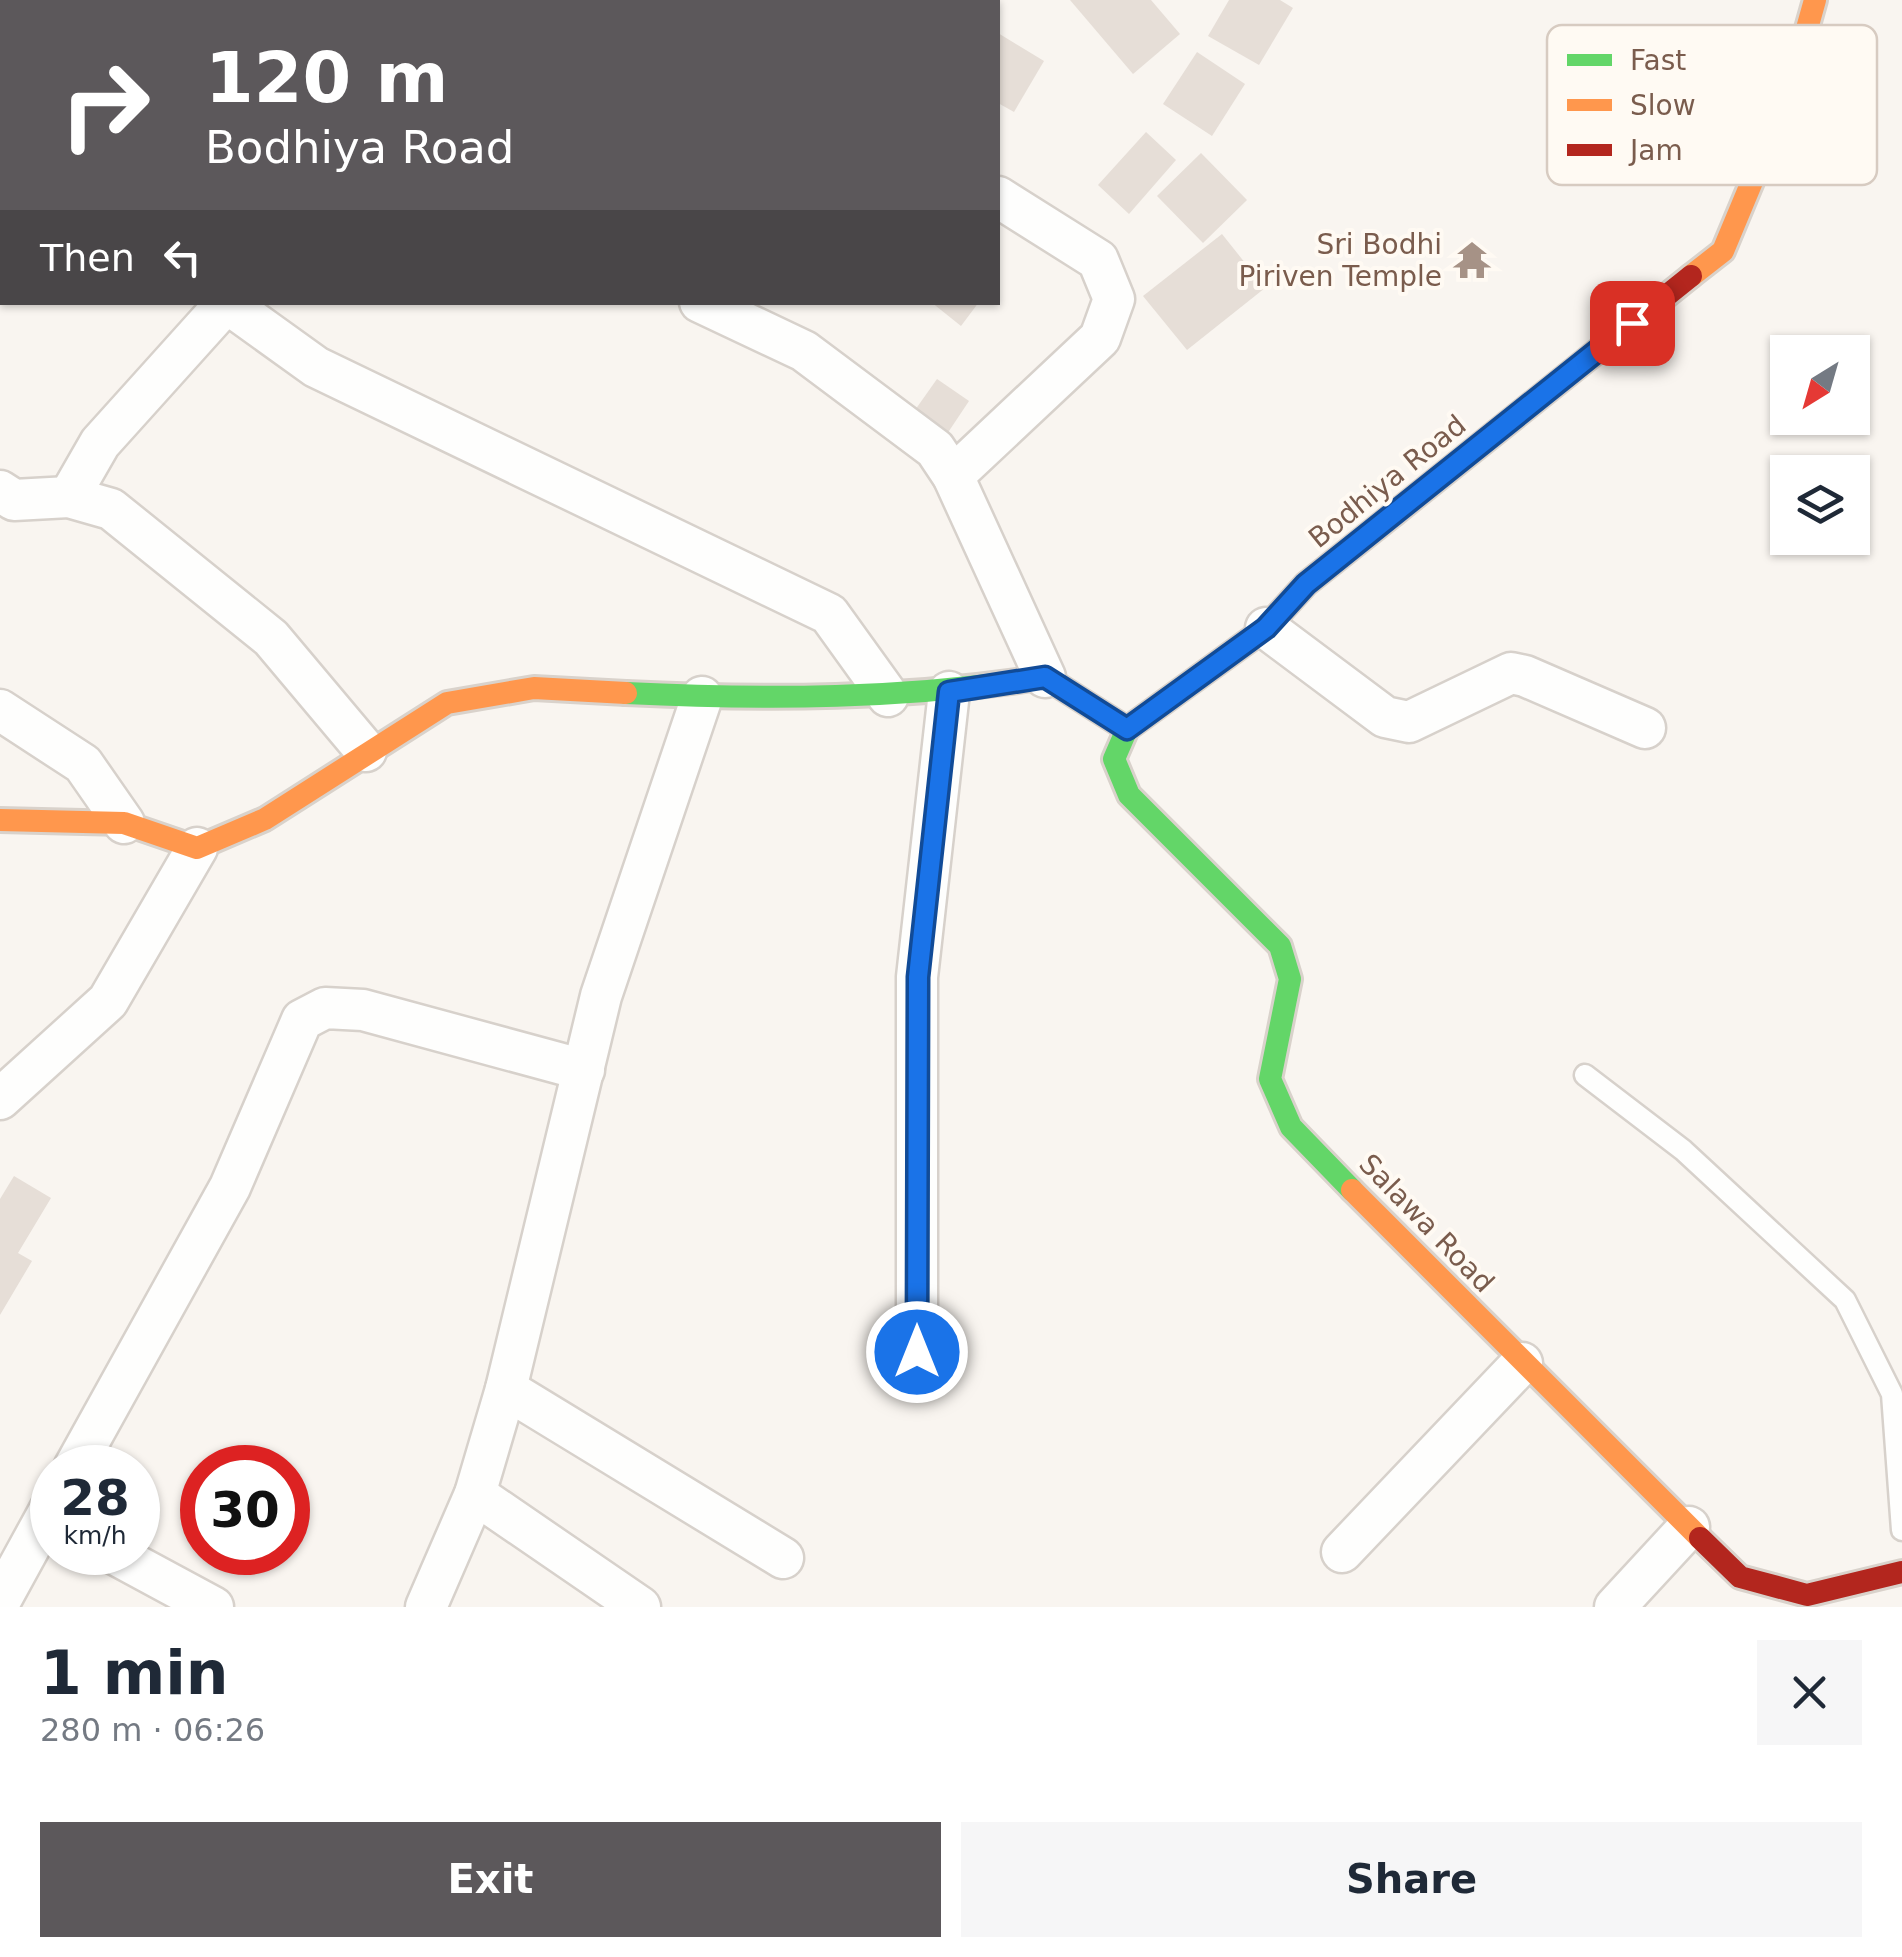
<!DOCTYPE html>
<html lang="en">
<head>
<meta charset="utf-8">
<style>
  :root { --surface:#fff; --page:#f6f6f7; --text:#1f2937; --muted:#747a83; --accent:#5c585b }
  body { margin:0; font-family:"DejaVu Sans",sans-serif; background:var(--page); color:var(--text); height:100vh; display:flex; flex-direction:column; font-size:38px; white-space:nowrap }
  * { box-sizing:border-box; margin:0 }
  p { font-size:32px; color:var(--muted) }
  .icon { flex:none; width:55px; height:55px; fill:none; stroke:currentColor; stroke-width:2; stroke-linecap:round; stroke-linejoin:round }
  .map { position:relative; height:1607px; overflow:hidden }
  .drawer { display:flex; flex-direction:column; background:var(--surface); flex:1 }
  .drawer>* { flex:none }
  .guide { position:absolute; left:0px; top:0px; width:1000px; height:305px; box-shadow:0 2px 8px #0004; background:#5c585b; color:#fff; overflow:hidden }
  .needle { width:65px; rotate:217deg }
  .controls { position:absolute; left:1770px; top:335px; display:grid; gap:20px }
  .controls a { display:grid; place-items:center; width:100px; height:100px; border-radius:0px; background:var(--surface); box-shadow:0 2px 8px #0004; font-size:50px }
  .speed { position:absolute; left:30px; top:1445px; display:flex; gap:20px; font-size:50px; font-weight:700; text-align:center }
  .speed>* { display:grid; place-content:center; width:130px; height:130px; border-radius:50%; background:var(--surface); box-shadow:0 2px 8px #0004; line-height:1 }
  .speed small { font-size:25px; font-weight:400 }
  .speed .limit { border:15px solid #d22; background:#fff; color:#111 }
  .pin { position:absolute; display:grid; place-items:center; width:85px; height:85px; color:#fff; margin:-42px; border-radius:20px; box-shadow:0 5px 15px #0006 }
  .me { position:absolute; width:110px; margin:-55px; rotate:0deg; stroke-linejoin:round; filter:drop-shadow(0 0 8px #0008) }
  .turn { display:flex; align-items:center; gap:35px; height:210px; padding:0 40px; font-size:45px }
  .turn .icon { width:130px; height:130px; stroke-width:2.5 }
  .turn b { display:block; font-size:70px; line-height:85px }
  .then { display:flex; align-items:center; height:95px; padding:0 40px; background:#0003; gap:20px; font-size:38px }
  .round { display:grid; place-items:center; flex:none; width:105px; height:105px; border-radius:0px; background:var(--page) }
  .overview { display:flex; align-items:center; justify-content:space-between; height:170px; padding:0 40px }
  h1 { font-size:60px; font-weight:600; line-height:75px }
  .action { display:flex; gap:20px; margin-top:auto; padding:20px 40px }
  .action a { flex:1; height:115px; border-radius:0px; background:var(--accent); color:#fff; font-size:40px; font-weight:600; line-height:115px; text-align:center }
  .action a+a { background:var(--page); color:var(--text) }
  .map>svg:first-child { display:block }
  .building { fill:#e6ded7 }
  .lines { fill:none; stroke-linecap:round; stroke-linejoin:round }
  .lane-casing { stroke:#d7d1cb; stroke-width:25 }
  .street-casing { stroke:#d7d1cb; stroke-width:45 }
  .fast-casing { stroke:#d9d2cb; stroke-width:28 }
  .slow-casing { stroke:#d9d2cb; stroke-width:28 }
  .jam-casing { stroke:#d9d2cb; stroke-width:28 }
  .lane { stroke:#fefefd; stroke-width:20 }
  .street { stroke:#fefefd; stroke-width:40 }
  .fast { stroke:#63d668; stroke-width:22 }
  .slow { stroke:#ff974d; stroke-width:22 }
  .jam { stroke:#b3261e; stroke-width:22 }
  .route-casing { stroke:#114b97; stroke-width:25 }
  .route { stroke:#1a73e8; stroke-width:18 }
  .labels { text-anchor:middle; stroke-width:8; stroke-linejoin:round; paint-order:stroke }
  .poi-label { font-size:28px; fill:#7a5c4d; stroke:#fffaf3; text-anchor:end }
  .street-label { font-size:28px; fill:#7a5c4d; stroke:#fffaf3 }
  .key { fill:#fffaf3; stroke:#d7cbc1; stroke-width:2.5 }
  .key-label { font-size:28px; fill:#7a5c4d }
</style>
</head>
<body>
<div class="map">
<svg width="1902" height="1607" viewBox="0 0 1902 1607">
  <rect width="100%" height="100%" fill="#f9f5f0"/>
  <g class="building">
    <polygon points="1070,0 1151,0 1180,34 1133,74"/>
    <polygon points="1229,0 1280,0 1293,8 1259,65 1208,36"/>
    <polygon points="998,33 1044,61 1014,112 998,103"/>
    <polygon points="1197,52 1245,84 1212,136 1163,104"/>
    <polygon points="1146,132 1176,160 1129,214 1098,185"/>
    <polygon points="1201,153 1247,200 1203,243 1157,196"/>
    <polygon points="1222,234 1265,288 1187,350 1143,296"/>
    <polygon points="931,302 979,302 961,326"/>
    <polygon points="937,379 969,401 941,443 908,420"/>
    <polygon points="14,1176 51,1198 18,1253 32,1261 0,1315 0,1199"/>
  </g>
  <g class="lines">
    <g class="lane-casing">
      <polyline id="lane" points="1585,1075 1683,1150 1845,1300 1892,1394 1902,1530"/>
    </g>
    <g class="street-casing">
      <g id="street">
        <polyline points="63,0 67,2"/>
        <polyline points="605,0 611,2"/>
        <polyline points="228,2 229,0"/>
        <polyline points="466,2 467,0"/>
        <polyline points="700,302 804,351 935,449 953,476 1045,677"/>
        <polyline points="227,303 316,367 829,614 888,696"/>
        <polyline points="953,476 1100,338 1114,299 1098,260 998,197"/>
        <polyline points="0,491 14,500 69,497 111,509 271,638 366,751"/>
        <polyline points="69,497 100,443 227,302"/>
        <polyline points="1266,628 1385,717 1409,722 1511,673 1525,676 1645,728"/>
        <polyline points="0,710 83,764 124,823"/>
        <polyline points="0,1099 108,1001 197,848"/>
        <polyline points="917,1352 917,977 949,692"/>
        <polyline points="506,1389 783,1558"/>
        <polyline points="74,1468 230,1187 302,1020 325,1008 363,1010 584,1070"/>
        <polyline points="475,1494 640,1607"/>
        <polyline points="111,1552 213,1607"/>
        <polyline points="1342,1552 1522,1363"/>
        <polyline points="0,1601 52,1506"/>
        <polyline points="426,1607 475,1494 506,1389 601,996 702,697"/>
        <polyline points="1615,1607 1689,1527"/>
      </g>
    </g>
    <g class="fast-casing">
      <g id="fast">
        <path d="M626,693C767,700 906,699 1045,677L1127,729L1266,628L1306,584L1394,514"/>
        <polyline points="1127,729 1114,759 1129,795 1280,946 1290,979 1270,1079 1291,1127 1352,1190"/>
      </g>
    </g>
    <g class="slow-casing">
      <g id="slow">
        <polyline points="1691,276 1723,251 1789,93 1815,0"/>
        <polyline points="0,820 124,823 197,848 265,819 447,703 534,688 626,693"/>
        <polyline points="1352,1190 1700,1538"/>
      </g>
    </g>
    <g class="jam-casing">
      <g id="jam">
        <polyline points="1394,514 1691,276"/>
        <polyline points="1700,1538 1740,1577 1807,1595 1902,1572"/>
      </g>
    </g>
    <use href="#lane" class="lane"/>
    <use href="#street" class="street"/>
    <use href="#fast" class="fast"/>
    <use href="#slow" class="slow"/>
    <use href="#jam" class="jam"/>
  </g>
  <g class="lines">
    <g class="route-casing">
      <polyline id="route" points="917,1352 918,977 949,692 1045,677 1127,729 1266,628 1306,584 1632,323"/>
    </g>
    <use href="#route" class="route"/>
  </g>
  <defs>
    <g id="temple-bare" transform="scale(3)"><path d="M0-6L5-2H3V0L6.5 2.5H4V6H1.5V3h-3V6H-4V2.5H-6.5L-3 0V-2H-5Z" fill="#a69286" stroke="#fffaf3" stroke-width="2.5" paint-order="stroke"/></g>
  </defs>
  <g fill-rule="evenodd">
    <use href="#temple-bare" x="1472" y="260"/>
  </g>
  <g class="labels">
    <g class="poi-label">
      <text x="1442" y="254">Sri Bodhi<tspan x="1442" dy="32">Piriven Temple</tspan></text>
    </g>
    <g class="street-label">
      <text transform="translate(1387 481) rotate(-39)" y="10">Bodhiya Road</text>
      <text transform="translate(1427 1223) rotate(46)" y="10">Salawa Road</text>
    </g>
  </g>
  <rect x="1547" y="25" width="330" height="160" rx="15" class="key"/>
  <rect x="1567" y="54" width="45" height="12" fill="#63d668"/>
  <rect x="1567" y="99" width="45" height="12" fill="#ff974d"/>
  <rect x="1567" y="144" width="45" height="12" fill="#b3261e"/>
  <g class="key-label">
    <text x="1630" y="70">Fast</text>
    <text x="1630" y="115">Slow</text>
    <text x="1630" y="160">Jam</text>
  </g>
</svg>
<div class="controls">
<a><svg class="needle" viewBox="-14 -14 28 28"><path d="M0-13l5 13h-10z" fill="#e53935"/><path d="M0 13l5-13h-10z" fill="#747a83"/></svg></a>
<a><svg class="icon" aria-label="layers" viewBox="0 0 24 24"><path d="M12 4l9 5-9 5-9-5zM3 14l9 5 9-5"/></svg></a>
</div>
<div class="speed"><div>28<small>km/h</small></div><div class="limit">30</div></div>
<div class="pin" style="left:1632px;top:323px;background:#d93025"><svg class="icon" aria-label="arrive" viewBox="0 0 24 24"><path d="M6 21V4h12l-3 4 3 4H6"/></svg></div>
<svg class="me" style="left:917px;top:1352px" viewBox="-20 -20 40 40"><circle r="17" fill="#1a73e8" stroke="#fff" stroke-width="3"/><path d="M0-11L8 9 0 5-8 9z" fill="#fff"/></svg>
<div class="guide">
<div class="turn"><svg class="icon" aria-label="right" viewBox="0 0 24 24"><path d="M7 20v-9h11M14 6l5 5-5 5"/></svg><div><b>120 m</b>Bodhiya Road</div></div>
<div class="then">Then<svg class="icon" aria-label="left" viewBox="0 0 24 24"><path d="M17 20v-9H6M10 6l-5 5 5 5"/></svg></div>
</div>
</div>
<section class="drawer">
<div class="overview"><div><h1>1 min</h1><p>280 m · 06:26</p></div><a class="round"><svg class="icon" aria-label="close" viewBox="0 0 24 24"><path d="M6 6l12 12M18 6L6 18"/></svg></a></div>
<div class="action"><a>Exit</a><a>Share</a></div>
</section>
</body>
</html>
